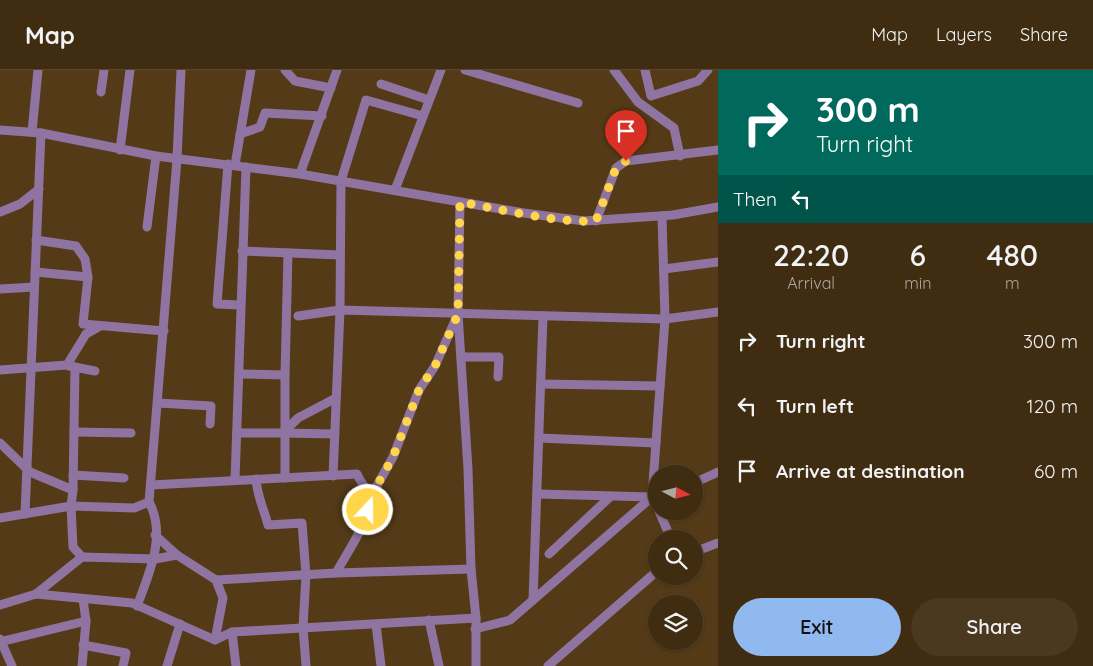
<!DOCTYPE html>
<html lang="en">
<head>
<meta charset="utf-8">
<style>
  :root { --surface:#3f2c11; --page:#4a381f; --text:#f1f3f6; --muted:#ada79f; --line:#584831; --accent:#90b9f0 }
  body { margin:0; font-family:Quicksand,sans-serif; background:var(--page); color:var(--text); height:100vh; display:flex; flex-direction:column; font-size:19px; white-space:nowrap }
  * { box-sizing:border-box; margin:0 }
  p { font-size:16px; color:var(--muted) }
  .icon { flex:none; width:28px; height:28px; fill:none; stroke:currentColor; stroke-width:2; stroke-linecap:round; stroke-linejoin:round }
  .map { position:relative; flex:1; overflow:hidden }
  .details { display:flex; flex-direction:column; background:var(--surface); width:375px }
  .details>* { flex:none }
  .banner { background:#00695c; color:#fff; overflow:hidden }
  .needle { width:32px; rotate:97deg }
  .controls { position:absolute; left:648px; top:395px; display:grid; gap:10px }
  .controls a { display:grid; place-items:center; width:55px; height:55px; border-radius:50%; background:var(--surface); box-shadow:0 1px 4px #0004,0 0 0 1px var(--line); font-size:25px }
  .pin { position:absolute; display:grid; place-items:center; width:42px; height:42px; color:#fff; margin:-51px -21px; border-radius:50% 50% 50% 0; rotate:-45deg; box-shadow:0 0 5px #0007 }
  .pin .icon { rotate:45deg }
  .me { position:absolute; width:55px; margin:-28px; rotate:21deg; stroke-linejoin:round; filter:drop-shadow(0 0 4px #0008) }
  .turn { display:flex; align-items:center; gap:18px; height:105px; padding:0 15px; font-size:22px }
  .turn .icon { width:65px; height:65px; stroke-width:2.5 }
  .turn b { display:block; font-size:35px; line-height:42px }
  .then { display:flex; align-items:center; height:48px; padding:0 15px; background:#0003; gap:10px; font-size:19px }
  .eta { display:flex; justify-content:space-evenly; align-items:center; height:85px; text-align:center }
  .eta b { font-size:30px; font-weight:600; line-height:35px }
  .action { display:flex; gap:10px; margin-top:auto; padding:10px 15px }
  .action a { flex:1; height:58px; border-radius:30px; background:var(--accent); color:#111; font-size:20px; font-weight:600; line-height:58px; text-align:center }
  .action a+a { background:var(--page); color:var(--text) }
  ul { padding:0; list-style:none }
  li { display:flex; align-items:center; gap:15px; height:65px; padding:0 15px }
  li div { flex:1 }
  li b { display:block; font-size:19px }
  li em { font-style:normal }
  header { display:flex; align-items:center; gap:30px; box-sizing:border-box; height:70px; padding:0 25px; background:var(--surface); border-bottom:1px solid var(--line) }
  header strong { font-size:24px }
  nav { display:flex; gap:28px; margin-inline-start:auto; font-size:18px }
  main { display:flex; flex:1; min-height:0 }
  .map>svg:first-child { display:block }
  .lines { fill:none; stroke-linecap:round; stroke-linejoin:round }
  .minor { stroke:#8f74a1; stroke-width:9 }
  .route { stroke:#ffd54a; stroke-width:9; stroke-dasharray:0 16.2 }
</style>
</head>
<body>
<header>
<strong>Map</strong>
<nav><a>Map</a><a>Layers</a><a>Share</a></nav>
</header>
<main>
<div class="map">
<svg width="718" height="596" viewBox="0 0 718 596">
  <rect width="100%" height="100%" fill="#543a17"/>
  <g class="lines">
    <g class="minor">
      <polyline points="285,0 295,11 331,18"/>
      <polyline points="465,0 578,33"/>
      <polyline points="614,0 638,32 674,58 680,86"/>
      <polyline points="645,0 651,26 698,11 708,0"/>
      <polyline points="381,14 429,30"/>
      <polyline points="101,22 104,0"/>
      <polyline points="0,60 41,63 156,86 300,104 524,143 584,151 673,145 718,137"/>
      <polyline points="32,62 38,0"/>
      <polyline points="240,64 260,57 265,43 322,46"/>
      <polyline points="120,80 130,0"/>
      <polyline points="228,94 217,234 240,235"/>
      <polyline points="235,95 251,0"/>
      <polyline points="300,104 337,0"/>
      <polyline points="395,120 441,0"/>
      <polyline points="460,132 458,244 468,399 471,499 476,548 476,596"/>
      <polyline points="0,142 20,134 39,119"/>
      <polyline points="596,151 616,98 626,91 718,80"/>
      <polyline points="147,157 156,86"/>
      <polyline points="36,170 76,176 85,189 88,207"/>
      <polyline points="242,181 340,185"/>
      <polyline points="664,199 718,192"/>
      <polyline points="35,202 88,207 83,254 164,261"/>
      <polyline points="0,219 34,217"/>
      <polyline points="298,246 340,240 665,249 718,242"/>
      <polyline points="461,287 499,287 498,307"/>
      <polyline points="69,296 95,301"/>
      <polyline points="0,300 67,295 86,264 100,256"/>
      <polyline points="239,304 285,305 288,183"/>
      <polyline points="285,305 285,408"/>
      <polyline points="541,314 660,316"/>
      <polyline points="158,333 211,336 210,354"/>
      <polyline points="74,362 131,363"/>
      <polyline points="237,363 283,363 298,348 336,328"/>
      <polyline points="283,363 335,364"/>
      <polyline points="539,368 656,373"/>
      <polyline points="0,373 30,402 73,420 71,436 0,448"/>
      <polyline points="73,405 124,408"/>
      <polyline points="333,406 340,240 341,111 366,30 423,46"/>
      <path d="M256,409C257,426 264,439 268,455L302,453L306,505L303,557L306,596"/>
      <polyline points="235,410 246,97"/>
      <polyline points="694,413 718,402"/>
      <path d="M151,415L357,404C360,411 368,421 370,428C372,447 345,486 336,503L216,510"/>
      <polyline points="73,420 75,297"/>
      <polyline points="538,424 652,427"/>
      <polyline points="370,428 393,387 419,320 435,296 457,246"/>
      <polyline points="659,441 671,469"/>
      <polyline points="25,444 41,63"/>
      <polyline points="155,465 177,485 216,510 223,528 215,570"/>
      <polyline points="694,482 718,473"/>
      <polyline points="549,484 611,426"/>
      <polyline points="82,487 73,477 71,436 134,438 149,432 177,89 181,0"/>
      <polyline points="336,503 471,499"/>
      <polyline points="36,524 82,487 155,489 177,485"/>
      <polyline points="83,529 86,551"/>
      <polyline points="533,530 543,246"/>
      <polyline points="0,535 36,524 132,533 215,570 232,562 476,548"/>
      <path d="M137,536C149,504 167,465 149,432"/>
      <polyline points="429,550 439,596"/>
      <polyline points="376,554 381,596"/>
      <polyline points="475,559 510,550 652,427 665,249 662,146"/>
      <polyline points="232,562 236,596"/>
      <polyline points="0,569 12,596"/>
      <polyline points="0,572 86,551 82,596"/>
      <polyline points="83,575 126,583 123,596"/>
      <polyline points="167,596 180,554"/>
      <polyline points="548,596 656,502"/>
    </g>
  </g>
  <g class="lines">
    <path class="route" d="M368,440L370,428L393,387L419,320L435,296L458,244L460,132C500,139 555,153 596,151L616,98L626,91"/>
  </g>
</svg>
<div class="controls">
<a><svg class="needle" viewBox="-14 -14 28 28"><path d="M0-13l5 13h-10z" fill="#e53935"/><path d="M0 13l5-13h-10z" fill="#ada79f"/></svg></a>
<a><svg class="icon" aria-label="search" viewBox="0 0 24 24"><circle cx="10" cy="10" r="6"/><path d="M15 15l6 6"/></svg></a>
<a><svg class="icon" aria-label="layers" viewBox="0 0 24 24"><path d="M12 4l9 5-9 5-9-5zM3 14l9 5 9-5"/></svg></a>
</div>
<div class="pin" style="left:626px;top:91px;background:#d93025"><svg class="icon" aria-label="arrive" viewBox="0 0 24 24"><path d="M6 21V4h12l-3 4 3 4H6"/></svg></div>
<svg class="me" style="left:368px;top:440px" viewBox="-20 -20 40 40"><circle r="17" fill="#ffd54a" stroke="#fff" stroke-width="3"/><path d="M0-11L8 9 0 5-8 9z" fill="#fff"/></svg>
</div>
<section class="details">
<div class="banner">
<div class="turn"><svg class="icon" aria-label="right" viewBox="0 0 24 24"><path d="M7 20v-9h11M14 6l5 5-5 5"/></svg><div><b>300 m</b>Turn right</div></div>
<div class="then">Then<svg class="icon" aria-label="left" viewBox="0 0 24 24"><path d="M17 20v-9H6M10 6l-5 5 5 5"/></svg></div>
</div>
<div class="eta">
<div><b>22:20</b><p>Arrival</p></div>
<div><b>6</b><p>min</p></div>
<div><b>480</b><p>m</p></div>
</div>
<ul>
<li><svg class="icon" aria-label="right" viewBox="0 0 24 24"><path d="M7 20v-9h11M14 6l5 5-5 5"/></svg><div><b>Turn right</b></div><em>300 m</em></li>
<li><svg class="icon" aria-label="left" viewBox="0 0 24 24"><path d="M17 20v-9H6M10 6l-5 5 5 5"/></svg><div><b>Turn left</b></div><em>120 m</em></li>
<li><svg class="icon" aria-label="arrive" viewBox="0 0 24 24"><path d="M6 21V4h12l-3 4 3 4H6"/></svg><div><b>Arrive at destination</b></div><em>60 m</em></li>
</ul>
<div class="action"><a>Exit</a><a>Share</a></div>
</section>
</main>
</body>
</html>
